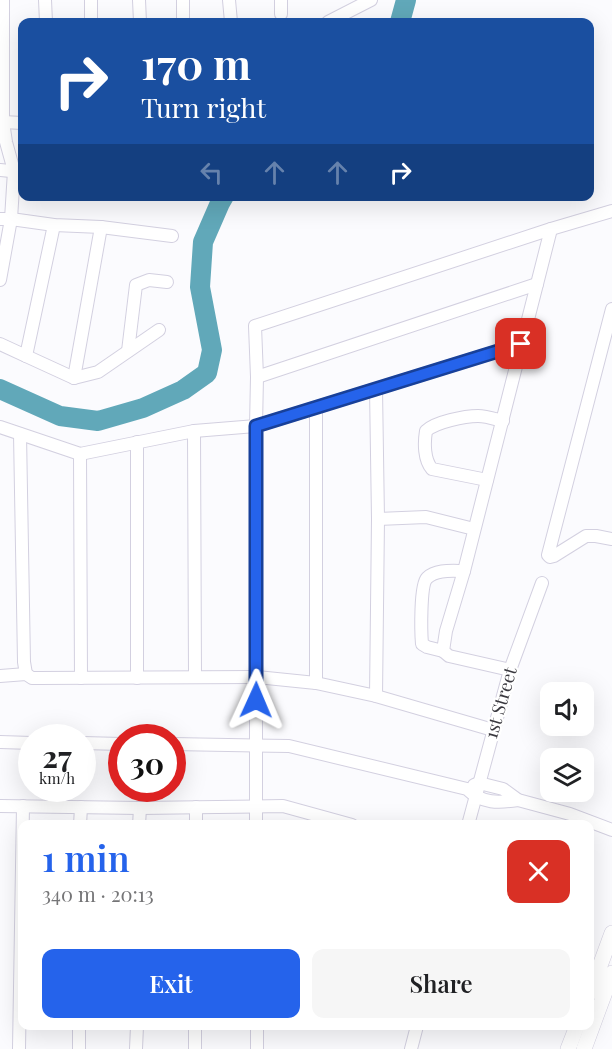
<!DOCTYPE html>
<html lang="en">
<head>
<meta charset="utf-8">
<style>
  :root { --surface:#fff; --page:#f6f6f6; --text:#202124; --muted:#757577; --accent:#2563eb }
  body { margin:0; font-family:"Playfair Display",serif; background:var(--page); color:var(--text); height:100vh; display:flex; flex-direction:column; font-size:22px; white-space:nowrap }
  * { box-sizing:border-box; margin:0 }
  p { font-size:20px; color:var(--muted) }
  .icon { flex:none; width:33px; height:33px; fill:none; stroke:currentColor; stroke-width:2; stroke-linecap:round; stroke-linejoin:round }
  .map { position:relative; flex:1; overflow:hidden }
  .drawer { position:absolute; left:18px; top:820px; width:576px; height:210px; display:flex; flex-direction:column; background:var(--surface); border-radius:12px; box-shadow:0 6px 24px #0002 }
  .drawer>* { flex:none }
  .banner { position:absolute; left:18px; top:18px; width:576px; height:183px; border-radius:12px; box-shadow:0 6px 24px #0002; background:#1a4fa0; color:#fff; overflow:hidden }
  .controls { position:absolute; left:540px; top:682px; display:grid; gap:12px }
  .controls a { display:grid; place-items:center; width:54px; height:54px; border-radius:12px; background:var(--surface); box-shadow:0 6px 24px #0002; font-size:30px }
  .speed { position:absolute; left:18px; top:724px; display:flex; gap:12px; font-size:30px; font-weight:700; text-align:center }
  .speed>* { display:grid; place-content:center; width:78px; height:78px; border-radius:50%; background:var(--surface); box-shadow:0 6px 24px #0002; line-height:1 }
  .speed small { font-size:15px; font-weight:400 }
  .speed .limit { border:9px solid #d22; background:#fff; color:#111 }
  .pin { position:absolute; display:grid; place-items:center; width:51px; height:51px; color:#fff; margin:-26px; border-radius:12px; box-shadow:0 3px 9px #0006 }
  .me { position:absolute; width:66px; margin:-33px; rotate:1deg; stroke-linejoin:round; filter:drop-shadow(0 0 4px #0008) }
  .turn { display:flex; align-items:center; gap:21px; height:126px; padding:0 24px; font-size:27px }
  .turn .icon { width:78px; height:78px; stroke-width:2.5 }
  .turn b { display:block; font-size:42px; line-height:51px }
  .lanes { display:flex; align-items:center; height:57px; padding:0 24px; background:#0003; justify-content:center; gap:30px; direction:ltr }
  .lanes .off { opacity:.35 }
  .round { display:grid; place-items:center; flex:none; width:63px; height:63px; border-radius:12px; background:var(--page) }
  .summary { display:flex; align-items:center; justify-content:space-between; height:102px; padding:0 24px }
  h1 { font-size:36px; font-weight:600; line-height:45px; color:var(--accent) }
  .button { display:flex; gap:12px; margin-top:auto; padding:12px 24px }
  .button a { flex:1; height:69px; border-radius:12px; background:var(--accent); color:#fff; font-size:24px; font-weight:600; line-height:69px; text-align:center }
  .button a+a { background:var(--page); color:var(--text) }
  .map>svg:first-child { display:block }
  .lines { fill:none; stroke-linecap:round; stroke-linejoin:round }
  .river { stroke:#61a8b9; stroke-width:20 }
  .minor-casing { stroke:#d3d0e0; stroke-width:14 }
  .major-casing { stroke:#d3d0e0; stroke-width:16 }
  .minor { stroke:#fff; stroke-width:12 }
  .major { stroke:#fff; stroke-width:15 }
  .route-casing { stroke:#184099; stroke-width:15 }
  .route { stroke:#2563eb; stroke-width:10 }
  .labels { text-anchor:middle; stroke-width:4.5; stroke-linejoin:round; paint-order:stroke }
  .street-label { font-size:18px; fill:#3a393f; stroke:#fff }
</style>
</head>
<body>
<div class="map">
<svg width="612" height="1049" viewBox="0 0 612 1049">
  <rect width="100%" height="100%" fill="#fbfbfe"/>
  <g class="lines">
    <g class="river">
      <polyline points="400,22 406,0"/>
      <polyline points="0,389 60,416 98,421 143,408 183,390 207,373 212,350 200,287 203,242 220,203 224,196"/>
    </g>
    <g class="minor-casing">
      <g id="minor">
        <polyline points="45,0 46,22"/>
        <polyline points="91,0 91,22"/>
        <polyline points="139,0 140,22"/>
        <polyline points="229,0 231,22"/>
        <polyline points="281,14 281,0"/>
        <polyline points="183,22 183,0"/>
        <polyline points="328,22 371,0"/>
        <polyline points="3,122 22,123"/>
        <polyline points="0,170 21,172"/>
        <polyline points="0,219 11,219 54,225 101,227 172,236"/>
        <polyline points="0,280 11,219 14,171 6,142 3,122 3,0"/>
        <polyline points="612,309 548,555 550,557 554,556 586,536 596,536 612,539"/>
        <polyline points="0,344 26,356 54,225"/>
        <polyline points="128,351 136,285 149,280 167,282"/>
        <polyline points="26,356 74,378 98,372 159,330"/>
        <polyline points="257,377 537,284"/>
        <polyline points="74,378 101,227"/>
        <polyline points="376,389 378,519 376,696"/>
        <polyline points="316,408 316,683"/>
        <polyline points="0,427 80,454 194,431 256,426 521,344"/>
        <polyline points="194,431 195,676"/>
        <polyline points="20,434 24,662 26,674"/>
        <polyline points="80,454 81,678"/>
        <path d="M487,480L432,469C424,460 424,443 426,431C435,422 465,416 478,416C486,416 495,419 503,421"/>
        <polyline points="378,519 426,517 474,529"/>
        <path d="M443,651L427,647L422,644C421,632 420,585 427,578C436,569 453,571 464,571"/>
        <polyline points="510,670 449,656 443,651 446,631 464,571 551,229"/>
        <polyline points="0,676 26,674 32,678 37,678 257,677 316,683 376,696 493,730"/>
        <polyline points="137,678 137,442"/>
        <polyline points="0,742 32,743"/>
        <polyline points="82,743 122,744"/>
        <path d="M172,744L289,746L467,789C482,804 499,803 518,800"/>
        <polyline points="474,785 479,783 503,789 518,800 570,814 612,830"/>
        <polyline points="0,806 140,808 283,806 352,825"/>
        <polyline points="80,825 81,807"/>
        <polyline points="139,825 140,808"/>
        <polyline points="196,825 196,807"/>
        <polyline points="256,825 256,426 257,377 255,326 551,229 612,211"/>
        <polyline points="468,825 510,670 542,583"/>
        <polyline points="257,1026 257,1049"/>
        <polyline points="19,1049 23,806"/>
        <polyline points="79,1049 79,1026"/>
        <polyline points="136,1049 137,1026"/>
        <polyline points="195,1049 195,1026"/>
        <polyline points="411,1049 417,1026"/>
      </g>
    </g>
    <g class="major-casing">
      <g id="major">
        <polyline points="590,993 612,933"/>
        <polyline points="568,1049 577,1026"/>
        <polyline points="584,1049 612,973"/>
      </g>
    </g>
    <use href="#minor" class="minor"/>
    <use href="#major" class="major"/>
  </g>
  <g class="lines">
    <g class="route-casing">
      <polyline id="route" points="256,700 256,426 521,344"/>
    </g>
    <use href="#route" class="route"/>
  </g>
  <g class="labels">
    <g class="street-label">
      <text transform="translate(501 703) rotate(-74)" y="6">1st Street</text>
    </g>
  </g>
</svg>
<div class="controls">
<a><svg class="icon" aria-label="sound" viewBox="0 0 24 24"><path d="M4 9h4l5-4v14l-5-4H4zM17 9q2 3 0 6"/></svg></a>
<a><svg class="icon" aria-label="layers" viewBox="0 0 24 24"><path d="M12 4l9 5-9 5-9-5zM3 14l9 5 9-5"/></svg></a>
</div>
<div class="speed"><div>27<small>km/h</small></div><div class="limit">30</div></div>
<div class="pin" style="left:521px;top:344px;background:#d93025"><svg class="icon" aria-label="arrive" viewBox="0 0 24 24"><path d="M6 21V4h12l-3 4 3 4H6"/></svg></div>
<svg class="me" style="left:256px;top:700px" viewBox="-20 -20 40 40"><path d="M0-17L14 15 0 8-14 15z" fill="#2563eb" stroke="#fff" stroke-width="4"/></svg>
<div class="banner">
<div class="turn"><svg class="icon" aria-label="right" viewBox="0 0 24 24"><path d="M7 20v-9h11M14 6l5 5-5 5"/></svg><div><b>170 m</b>Turn right</div></div>
<div class="lanes"><svg class="icon off" aria-label="left" viewBox="0 0 24 24"><path d="M17 20v-9H6M10 6l-5 5 5 5"/></svg><svg class="icon off" aria-label="ahead" viewBox="0 0 24 24"><path d="M12 20V5M6 11l6-6 6 6"/></svg><svg class="icon off" aria-label="ahead" viewBox="0 0 24 24"><path d="M12 20V5M6 11l6-6 6 6"/></svg><svg class="icon" aria-label="right" viewBox="0 0 24 24"><path d="M7 20v-9h11M14 6l5 5-5 5"/></svg></div>
</div>
<section class="drawer">
<div class="summary"><div><h1>1 min</h1><p>340 m · 20:13</p></div><a class="round" style="background:#d93025;color:#fff"><svg class="icon" aria-label="close" viewBox="0 0 24 24"><path d="M6 6l12 12M18 6L6 18"/></svg></a></div>
<div class="button"><a>Exit</a><a>Share</a></div>
</section>
</div>
</body>
</html>
